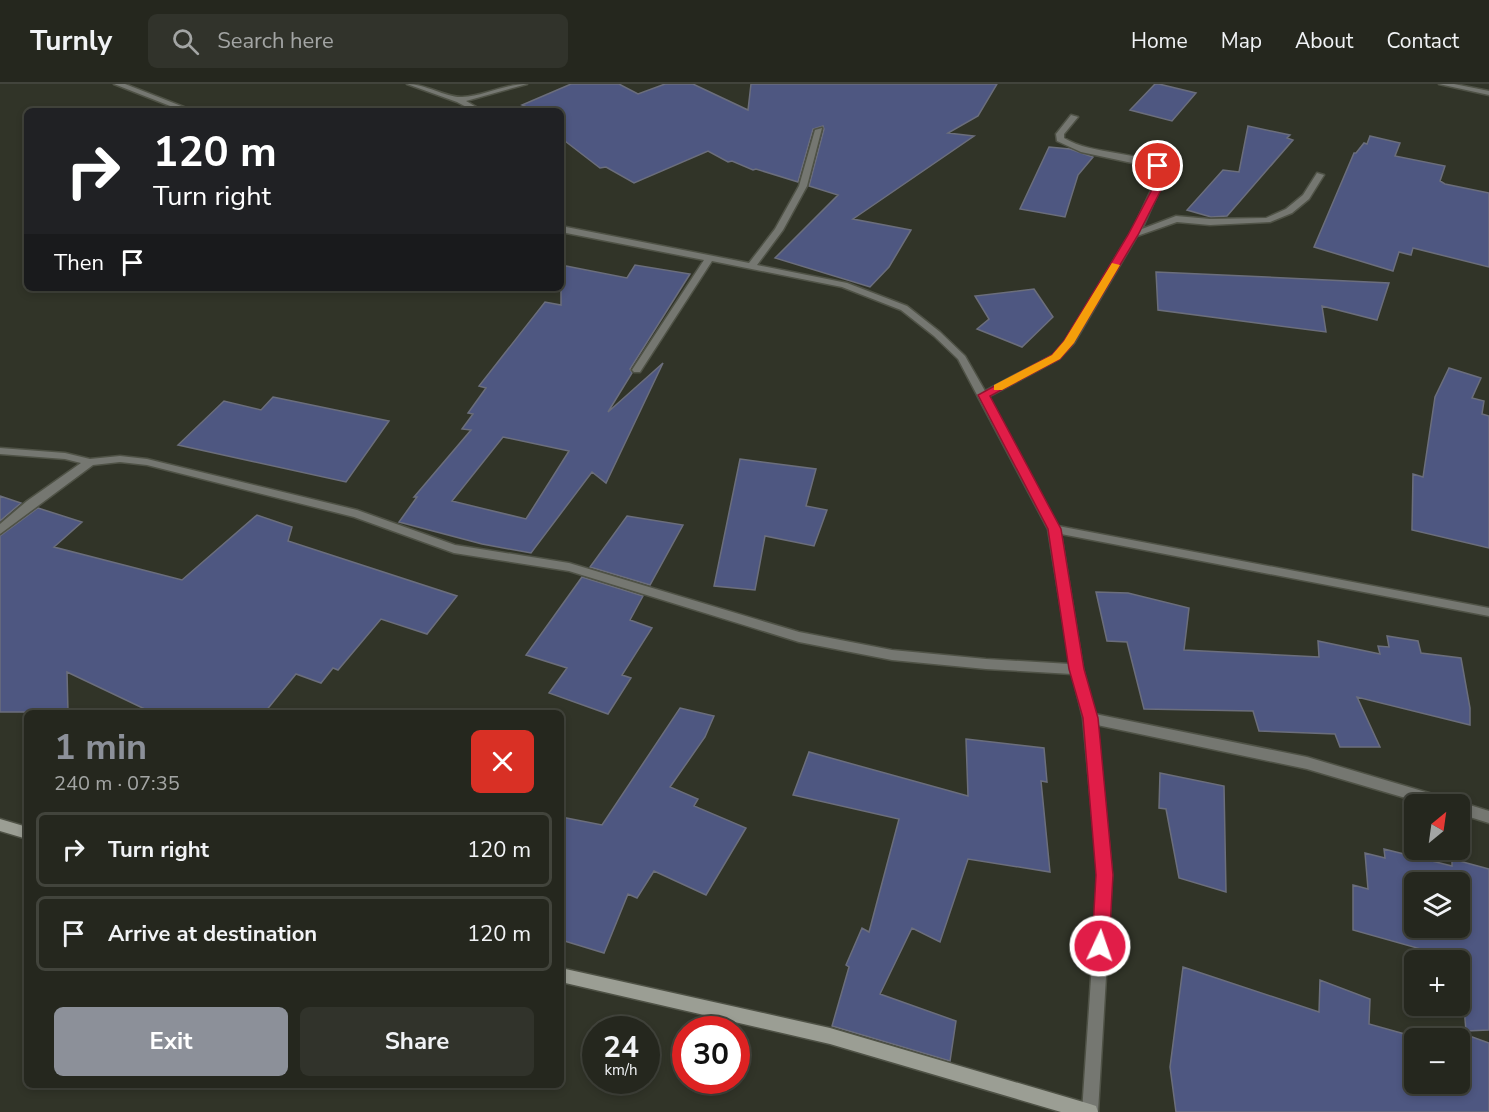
<!DOCTYPE html>
<meta charset="utf-8">
<style>
body{margin:0;font-family:"Nunito Sans",sans-serif;background:#31332b;color:#f1f3f6;height:100vh;display:flex;flex-direction:column;font-size:22px;white-space:nowrap}
*{box-sizing:border-box;margin:0}
p{font-size:20px;color:#a3a5a4}
.icon{flex:none;width:33px;height:33px;fill:none;stroke:currentColor;stroke-width:2;stroke-linecap:round;stroke-linejoin:round}
.map{position:relative;flex:1;overflow:hidden}
.details{position:absolute;left:24px;top:626px;width:540px;height:378px;display:flex;flex-direction:column;background:#25271e;border-radius:9px;box-shadow:0 3px 9px #0003,0 0 0 2px #42443c}
.details>*{flex:none}
.banner{position:absolute;left:24px;top:24px;width:540px;height:183px;border-radius:9px;box-shadow:0 3px 9px #0003,0 0 0 2px #42443c;background:#202124;color:#fff;overflow:hidden}
.needle{width:39px;rotate:29deg}
.controls{position:absolute;left:1404px;top:710px;display:grid;gap:12px}
.controls a{display:grid;place-items:center;width:66px;height:66px;border-radius:9px;background:#25271e;box-shadow:0 3px 9px #0003,0 0 0 2px #42443c;font-size:30px}
.speed{position:absolute;left:582px;top:932px;display:flex;gap:12px;font-size:30px;font-weight:700;text-align:center}
.speed>*{display:grid;place-content:center;width:78px;height:78px;border-radius:50%;background:#25271e;box-shadow:0 3px 9px #0003,0 0 0 2px #42443c;line-height:1}
.speed small{font-size:15px;font-weight:400}
.speed .limit{border:9px solid #d22;background:#fff;color:#111}
.pin{position:absolute;display:grid;place-items:center;width:51px;height:51px;color:#fff;margin:-26px;border:3px solid #fff;border-radius:50%;box-shadow:0 2px 6px #0007}
.me{position:absolute;width:66px;margin:-33px;rotate:3deg;stroke-linejoin:round;filter:drop-shadow(0 0 4px #0008)}
.turn{display:flex;align-items:center;gap:21px;height:126px;padding:0 30px;font-size:27px}
.turn .icon{width:78px;height:78px;stroke-width:2.5}
.turn b{display:block;font-size:42px;line-height:51px}
.then{display:flex;align-items:center;height:57px;padding:0 30px;background:#0003;gap:12px;font-size:22px}
.round{display:grid;place-items:center;flex:none;width:63px;height:63px;border-radius:9px;background:#31332b}
.summary{display:flex;align-items:center;justify-content:space-between;height:102px;padding:0 30px}
h1{font-size:36px;font-weight:700;line-height:45px;color:#8c9099}
.primary-button{display:flex;gap:12px;margin-top:auto;padding:12px 30px}
.primary-button a{flex:1;height:69px;border-radius:9px;background:#8c9099;color:#fff;font-size:24px;font-weight:700;line-height:69px;text-align:center}
.primary-button a+a{background:#31332b;color:#f1f3f6}
ul{padding:0;list-style:none}
li{display:flex;align-items:center;gap:18px;height:75px;margin:0 12px 9px;padding:0 18px;border:3px solid #42443c;border-radius:9px}
li div{flex:1}
li b{display:block;font-size:22px}
li em{font-style:normal}
header{display:flex;align-items:center;gap:36px;box-sizing:border-box;height:84px;padding:0 30px;background:#25271e;border-bottom:2px solid #42443c}
header strong{font-size:28px}
nav{display:flex;gap:33px;margin-inline-start:auto;font-size:21px}
.search{width:420px;height:54px;background:#31332b;display:flex;align-items:center;gap:15px;box-sizing:border-box;padding:0 21px;border-radius:9px;color:#a3a5a4;font-size:22px}
.map>svg:first-child{display:block}
.building{fill:#4e5781;stroke:#6b6e7c;stroke-width:1.5;fill-rule:evenodd}
.lines{fill:none;stroke-linecap:round;stroke-linejoin:round}
.minor-casing{stroke:#4f5246;stroke-width:3}
.secondary-casing{stroke:#4f5246;stroke-width:3}
.minor{fill:#757771;fill-rule:evenodd}
.secondary{fill:#9b9e94;fill-rule:evenodd}
.route{fill:#e11d48;stroke:#92132f;stroke-width:1.5}
.slow{fill:#f59e0b}
</style>
<header>
<strong>Turnly</strong>
<div class="search"><svg class="icon" aria-label="search" viewBox="0 0 24 24"><circle cx="10" cy="10" r="6"/><path d="M15 15l6 6"/></svg>Search here</div>
<nav><a>Home</a><a>Map</a><a>About</a><a>Contact</a></nav>
</header>
<div class="map">
<svg width="1489" height="1028" viewBox="0 0 1489 1028">
<rect width="100%" height="100%" fill="#313428"/>
<path class="building" d="M 571,0 L 619,0 L 638,10 L 665,0 L 693,0 L 748,26 L 751,0 L 997,0 L 978,32 L 948,49 L 974,52 L 853,135 L 911,146 L 889,183 L 870,203 L 775,174 L 838,111 L 809,102 L 824,45 L 823,42 L 813,45 L 798,98 L 756,85 L 753,86 L 732,77 L 728,78 L 708,67 L 634,99 L 606,83 L 600,84 L 561,54 L 561,27 L 537,27 L 522,21 Z
M 1155,0 L 1159,0 L 1196,9 L 1172,37 L 1130,26 Z
M 1248,42 L 1290,51 L 1287,54 L 1293,56 L 1227,132 L 1211,133 L 1187,126 L 1223,86 L 1239,88 Z
M 1370,52 L 1400,59 L 1395,72 L 1445,82 L 1440,97 L 1445,100 L 1489,109 L 1489,183 L 1413,164 L 1411,171 L 1399,168 L 1393,187 L 1314,163 L 1354,69 L 1356,69 L 1364,59 L 1367,60 Z
M 1049,63 L 1070,65 L 1093,73 L 1078,91 L 1065,133 L 1020,125 Z
M 561,181 L 627,194 L 635,181 L 690,190 L 630,285 L 632,289 L 608,328 L 663,279 L 606,399 L 592,388 L 531,469 L 482,460 L 399,438 L 417,413 L 414,413 L 471,346 L 462,345 L 473,330 L 468,329 L 486,304 L 479,302 L 545,218 L 561,221 ZM 503,353 L 569,367 L 526,435 L 452,417 Z
M 1156,188 L 1267,193 L 1389,199 L 1377,236 L 1322,222 L 1326,248 L 1158,226 Z
M 1034,205 L 1053,233 L 1022,263 L 977,245 L 989,235 L 975,212 Z
M 1449,284 L 1481,294 L 1472,314 L 1484,317 L 1482,330 L 1489,332 L 1489,464 L 1412,446 L 1413,390 L 1423,393 L 1435,313 Z
M 273,313 L 389,337 L 346,398 L 178,361 L 224,317 L 261,326 Z
M 740,375 L 816,385 L 806,422 L 827,426 L 814,462 L 765,452 L 755,506 L 714,502 Z
M 0,412 L 21,419 L 0,437 Z
M 38,424 L 82,438 L 54,463 L 182,496 L 257,431 L 292,443 L 288,457 L 457,512 L 427,550 L 381,535 L 338,586 L 333,584 L 321,599 L 296,590 L 265,628 L 151,628 L 67,588 L 68,628 L 0,628 L 0,452 Z
M 627,432 L 683,441 L 650,501 L 590,483 Z
M 582,493 L 643,512 L 630,536 L 652,544 L 622,591 L 631,594 L 608,630 L 549,609 L 567,584 L 526,571 Z
M 1096,508 L 1128,509 L 1189,524 L 1184,566 L 1319,573 L 1318,557 L 1380,570 L 1378,562 L 1389,563 L 1387,552 L 1418,557 L 1421,569 L 1461,574 L 1470,624 L 1470,641 L 1357,613 L 1380,663 L 1340,663 L 1335,650 L 1259,647 L 1253,627 L 1144,625 L 1127,558 L 1107,557 Z
M 680,624 L 714,632 L 705,653 L 670,703 L 698,715 L 694,722 L 746,744 L 706,811 L 654,787 L 637,814 L 628,810 L 604,869 L 561,856 L 561,733 L 602,741 Z
M 966,655 L 1044,664 L 1047,698 L 1041,697 L 1050,788 L 968,775 L 940,858 L 912,844 L 880,910 L 956,937 L 950,977 L 832,942 L 849,883 L 846,881 L 862,844 L 869,848 L 899,735 L 793,711 L 809,668 L 968,712 Z
M 1160,689 L 1224,702 L 1226,808 L 1179,794 L 1166,725 L 1159,724 Z
M 1384,765 L 1452,782 L 1452,775 L 1489,785 L 1489,946 L 1466,947 L 1460,876 L 1353,846 L 1353,801 L 1368,805 L 1365,769 L 1385,774 ZM 1414,798 L 1460,798 L 1460,843 L 1414,843 Z
M 1183,883 L 1319,928 L 1320,896 L 1370,915 L 1369,940 L 1419,954 L 1414,954 L 1414,999 L 1460,999 L 1460,954 L 1456,954 L 1456,947 L 1489,959 L 1489,1028 L 1176,1028 L 1170,983 Z"/>
<g class="lines">
<defs>
<path id="minor" d="M 114,0 L 125,0 L 194,27 L 183,27 Z
M 407,0 C 426,0 447,14 462,13 C 484,12 504,0 527,0 L 466,17 L 483,27 L 474,27 L 457,18 Z
M 1439,0 L 1454,0 L 1489,7 L 1489,11 Z
M 1071,31 L 1078,33 L 1064,50 L 1064,54 C 1093,72 1143,66 1165,86 L 1163,98 L 1142,145 L 1176,132 L 1210,135 L 1266,134 L 1286,125 L 1303,111 L 1317,89 L 1324,91 L 1309,115 L 1292,129 L 1270,138 L 1210,141 L 1177,138 L 1137,152 L 1074,259 L 1059,275 L 988,313 L 1058,442 L 1489,524 L 1489,532 L 1061,450 L 1083,585 L 1095,630 L 1307,673 L 1446,714 L 1451,716 L 1453,720 L 1426,720 L 1307,685 L 1097,641 L 1112,791 L 1098,1028 L 1082,1028 L 1098,791 L 1083,634 L 1072,590 L 986,585 L 892,576 L 799,558 L 569,487 L 454,469 L 354,433 L 147,381 L 120,378 L 93,381 L 0,450 L 0,440 L 27,417 L 81,379 L 65,375 L 0,370 L 0,364 L 65,369 L 90,375 L 120,372 L 147,375 L 357,426 L 455,461 L 569,479 L 799,548 L 892,566 L 986,575 L 1070,580 L 1048,445 L 958,275 L 934,252 L 901,226 L 842,203 L 712,177 L 640,288 L 634,288 L 632,286 L 704,176 L 561,148 L 561,142 L 749,179 L 775,145 L 799,102 L 815,46 L 822,44 L 807,102 L 783,146 L 757,181 L 847,199 L 907,222 L 940,248 L 965,272 L 985,307 L 1053,271 L 1065,257 L 1134,143 L 1155,98 L 1157,87 L 1151,83 L 1081,68 L 1057,57 L 1056,50 Z
M 1460,718 L 1489,727 L 1489,739 L 1460,730 L 1460,720 L 1455,720 Z"/>
<path id="secondary" d="M 0,735 L 27,743 L 27,755 L 0,747 Z
M 561,884 L 830,944 L 1090,1020 L 1096,1022 L 1098,1028 L 1061,1028 L 830,960 L 561,898 Z"/>
</defs>
<use href="#minor" class="minor-casing"/>
<use href="#secondary" class="secondary-casing"/>
<use href="#minor" class="minor"/>
<use href="#secondary" class="secondary"/>
</g>
<path class="route" d="M 1155,80 L 1161,80 L 1166,86 L 1166,96 L 1138,151 L 1072,261 L 1060,275 L 990,312 L 1061,445 L 1084,585 L 1098,634 L 1113,791 L 1109,862 L 1106,868 L 1100,870 L 1094,868 L 1092,862 L 1096,791 L 1083,634 L 1069,585 L 1048,445 L 978,311 L 1052,271 L 1064,257 L 1128,151 L 1157,96 Z"/>
<path class="slow" d="M 1112,179 L 1120,181 L 1074,259 L 1060,275 L 1002,306 L 994,306 L 994,301 L 1052,271 L 1064,257 Z"/>
</svg>
<div class="controls">
<a><svg class="needle" viewBox="-14 -14 28 28"><path d="M0-13l5 13h-10z" fill="#e53935"/><path d="M0 13l5-13h-10z" fill="#a3a5a4"/></svg></a>
<a><svg class="icon" aria-label="layers" viewBox="0 0 24 24"><path d="M12 4l9 5-9 5-9-5zM3 14l9 5 9-5"/></svg></a>
<a>+</a>
<a>−</a>
</div>
<div class="speed"><div>24<small>km/h</small></div><div class="limit">30</div></div>
<div class="pin" style="left:1158px;top:82px;background:#d93025"><svg class="icon" aria-label="arrive" viewBox="0 0 24 24"><path d="M6 21V4h12l-3 4 3 4H6"/></svg></div>
<svg class="me" style="left:1100px;top:862px" viewBox="-20 -20 40 40"><circle r="17" fill="#e11d48" stroke="#fff" stroke-width="3"/><path d="M0-11L8 9 0 5-8 9z" fill="#fff"/></svg>
<div class="banner">
<div class="turn"><svg class="icon" aria-label="right" viewBox="0 0 24 24"><path d="M7 20v-9h11M14 6l5 5-5 5"/></svg><div><b>120 m</b>Turn right</div></div>
<div class="then">Then<svg class="icon" aria-label="arrive" viewBox="0 0 24 24"><path d="M6 21V4h12l-3 4 3 4H6"/></svg></div>
</div>
<section class="details">
<div class="summary"><div><h1>1 min</h1><p>240 m · 07:35</p></div><a class="round" style="background:#d93025;color:#fff"><svg class="icon" aria-label="close" viewBox="0 0 24 24"><path d="M6 6l12 12M18 6L6 18"/></svg></a></div>
<ul>
<li><svg class="icon" aria-label="right" viewBox="0 0 24 24"><path d="M7 20v-9h11M14 6l5 5-5 5"/></svg><div><b>Turn right</b></div><em>120 m</em></li>
<li><svg class="icon" aria-label="arrive" viewBox="0 0 24 24"><path d="M6 21V4h12l-3 4 3 4H6"/></svg><div><b>Arrive at destination</b></div><em>120 m</em></li>
</ul>
<div class="primary-button"><a>Exit</a><a>Share</a></div>
</section>
</div>
